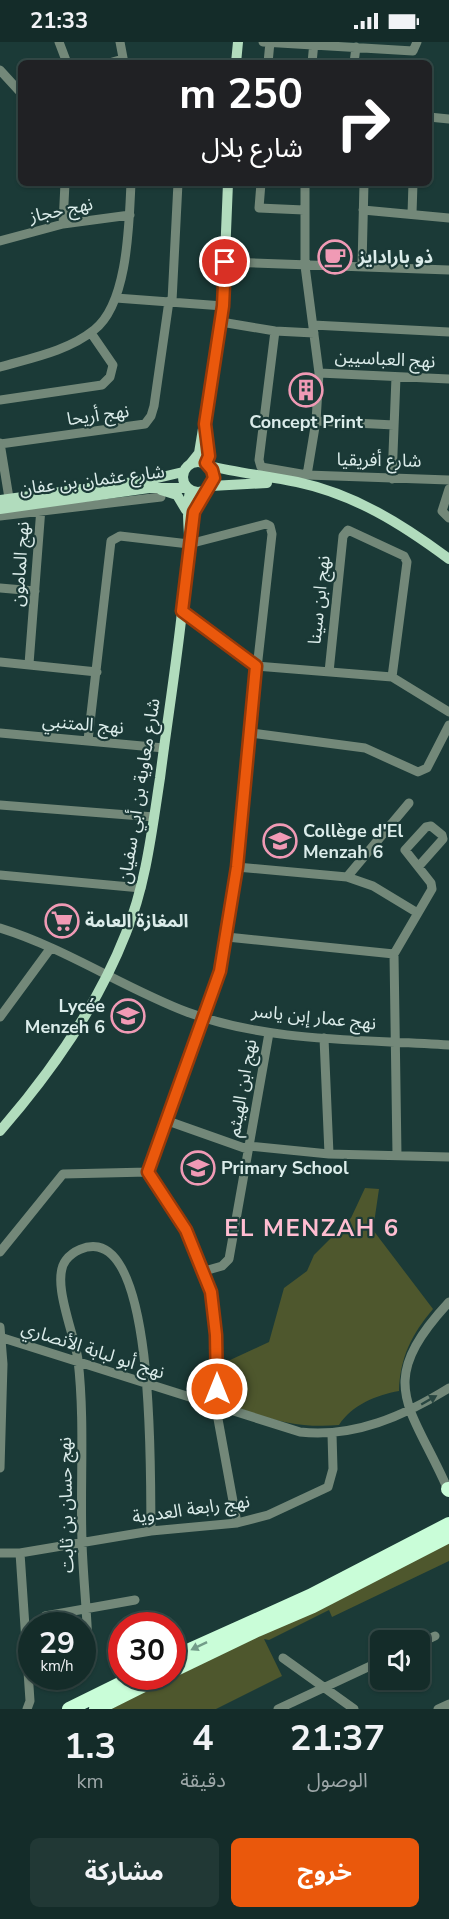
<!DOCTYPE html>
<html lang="ar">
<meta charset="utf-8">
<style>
body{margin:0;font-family:"Nunito Sans","Noto Sans Arabic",sans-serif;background:#213835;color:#f1f3f6;direction:rtl;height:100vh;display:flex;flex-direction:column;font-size:22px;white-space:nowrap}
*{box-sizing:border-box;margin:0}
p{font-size:20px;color:#9da7a8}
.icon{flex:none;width:33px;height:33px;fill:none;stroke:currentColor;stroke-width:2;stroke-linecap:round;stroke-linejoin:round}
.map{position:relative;height:1667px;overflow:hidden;direction:ltr}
.details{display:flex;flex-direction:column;background:#142c29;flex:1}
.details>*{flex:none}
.banner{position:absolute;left:18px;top:18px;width:414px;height:126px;border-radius:9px;box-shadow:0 2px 4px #0004,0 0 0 2px #334846;direction:rtl;background:#202124;color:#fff;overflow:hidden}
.buttons{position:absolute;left:370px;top:1588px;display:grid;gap:12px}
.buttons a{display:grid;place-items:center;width:60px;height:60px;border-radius:9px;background:#142c29;box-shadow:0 2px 4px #0004,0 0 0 2px #334846;font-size:30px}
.speed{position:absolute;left:18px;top:1570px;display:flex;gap:12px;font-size:30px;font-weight:700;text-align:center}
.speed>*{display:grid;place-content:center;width:78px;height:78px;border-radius:50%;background:#142c29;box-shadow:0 2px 4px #0004,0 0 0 2px #334846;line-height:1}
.speed small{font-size:15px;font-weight:400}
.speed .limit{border:9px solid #d22;background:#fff;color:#111}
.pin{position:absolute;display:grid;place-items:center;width:51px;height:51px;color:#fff;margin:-26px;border:3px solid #fff;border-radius:50%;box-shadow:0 2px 6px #0007}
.me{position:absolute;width:66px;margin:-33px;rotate:0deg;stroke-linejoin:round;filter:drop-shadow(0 0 4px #0008)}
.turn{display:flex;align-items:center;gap:21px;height:126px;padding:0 30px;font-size:27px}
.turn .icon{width:78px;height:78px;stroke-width:2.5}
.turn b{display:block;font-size:42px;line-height:51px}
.eta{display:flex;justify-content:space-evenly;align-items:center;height:102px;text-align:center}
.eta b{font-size:36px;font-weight:700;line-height:42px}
.cta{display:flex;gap:12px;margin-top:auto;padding:12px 30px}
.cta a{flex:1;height:69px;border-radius:9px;background:#ea580c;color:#fff;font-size:24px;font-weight:700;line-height:69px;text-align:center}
.cta a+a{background:#213835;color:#f1f3f6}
.status{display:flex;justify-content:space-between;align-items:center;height:42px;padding:0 30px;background:#142c29;direction:ltr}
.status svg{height:16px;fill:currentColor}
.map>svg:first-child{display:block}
.green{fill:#4e572d}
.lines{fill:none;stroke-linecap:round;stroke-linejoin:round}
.minor{stroke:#738879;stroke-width:9}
.major{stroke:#b1dcbd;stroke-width:10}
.highway{stroke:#c9fdd8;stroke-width:14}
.oneway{fill:#284641}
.oneway2{fill:#729c88}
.route-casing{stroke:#983908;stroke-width:15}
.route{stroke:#ea580c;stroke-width:10}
.labels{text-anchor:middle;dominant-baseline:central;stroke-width:4.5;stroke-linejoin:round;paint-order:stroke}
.street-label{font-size:18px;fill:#dbecea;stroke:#1b3a37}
.poi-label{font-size:18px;font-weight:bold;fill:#dbecea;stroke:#1b3a37;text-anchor:start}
.district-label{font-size:24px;font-weight:bold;letter-spacing:1.5px;fill:#ffbdd1;stroke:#1b3a37}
</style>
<div class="status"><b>21:33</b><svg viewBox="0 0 49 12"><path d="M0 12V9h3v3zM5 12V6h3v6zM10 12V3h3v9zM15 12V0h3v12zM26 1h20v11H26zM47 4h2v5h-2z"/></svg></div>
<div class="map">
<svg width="449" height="1667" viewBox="0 0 449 1667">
<rect width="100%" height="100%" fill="#1b3a37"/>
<path class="green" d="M 365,1146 L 379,1147 L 373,1188 L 433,1267 C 412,1292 400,1315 399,1349 C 376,1353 352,1363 339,1383 C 294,1387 263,1375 222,1360 L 218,1329 L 228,1319 L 269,1300 L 284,1246 L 307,1229 L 314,1213 L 351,1176 Z
M 449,1499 L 449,1519 L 332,1575 L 329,1568 L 269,1598 L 264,1597 L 282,1634 L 216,1667 L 103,1667 Z"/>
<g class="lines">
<path class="minor" d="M 59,0 L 67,21
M 120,0 L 124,21
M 263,0 L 413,9 L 417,0
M 109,21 L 123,17
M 268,21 L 270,0
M 312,21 L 314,0
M 354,21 L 356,5
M 0,28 L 21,51
M 429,75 L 449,77
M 261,141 L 259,166 L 304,168
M 305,141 L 305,224 L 319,331 L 316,379 L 307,433
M 363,168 L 449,176
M 412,172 L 413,141
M 63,182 L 65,141
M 0,199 L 63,182 L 130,173
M 225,220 L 449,228
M 362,224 L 364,141
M 116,256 L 223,264
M 172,259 L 178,141
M 221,280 L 275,289 L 314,291
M 313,283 L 449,290
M 275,289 L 259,418 L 261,425 L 307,433 L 449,438
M 0,325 C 31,316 68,309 94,288 C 128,262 129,182 131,141
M 319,331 L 449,337
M 0,358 L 102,343 L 110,335 L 113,323 L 91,291
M 316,379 L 394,383
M 0,401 L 9,456
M 0,402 L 145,382 L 151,374 L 154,364 L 169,259
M 392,437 L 396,335
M 449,447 L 442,469 L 449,476
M 0,474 L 161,455
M 0,546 L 35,549
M 182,569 L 256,624 L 392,635 L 449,670
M 0,620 L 97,630
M 29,622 L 41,466
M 329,630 L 343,494 L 348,488 L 404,514 L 407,520 L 392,635
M 0,691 L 164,706
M 251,691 L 365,706 L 418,730 L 427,726 L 449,683
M 0,763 L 154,775
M 237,825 L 347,835 L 373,844 L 416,870
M 0,833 L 141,846
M 347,835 L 409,761
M 0,886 C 65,906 124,946 187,970 C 270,1001 363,997 449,1003
M 227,895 L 394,912
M 0,975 L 50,907
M 324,996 L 329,1112 L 449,1115
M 165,1078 L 247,1107
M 248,1104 L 329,1112
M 397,1113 L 394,912 L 432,847 L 431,841 L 405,808 L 426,785 L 431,784 L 442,793 L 443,797 L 419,824
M 148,1130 L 186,1188 L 211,1250 L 216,1293 L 218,1377 L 237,1481
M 0,1210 L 63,1132 L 148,1130 L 214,952 L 227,895 L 272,492 L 270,484 L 266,482 L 189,502 L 120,494 L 111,499 L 88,698
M 201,1230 L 222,1224 L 229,1217 L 269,991
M 449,1260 C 372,1343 412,1364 449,1450
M 0,1285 L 3,1322 L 0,1426
M 0,1295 L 300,1390 C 354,1396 404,1374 449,1346
M 0,1511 L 20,1511 L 151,1489 L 237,1481 L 268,1473 L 328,1445 L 333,1427 L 332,1392
M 20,1511 L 30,1659 L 27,1667
M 45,1574 L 135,1558
M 420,1601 L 435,1594
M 88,1604 C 87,1569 83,1534 82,1500 C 80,1440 85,1378 78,1318 C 75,1293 50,1238 66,1218 C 73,1209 86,1203 98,1205 C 156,1217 150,1439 151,1489
M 283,1616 L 354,1667
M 278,1667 L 381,1619
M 438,1667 L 449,1662"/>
<path class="major" d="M 236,21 L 238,0
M183 435a15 15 0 1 1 30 0a15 15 0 1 1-30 0Z
M 191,421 L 199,411 L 223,264 L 228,141
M 206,421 L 209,414 L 206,391
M 210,424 C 238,431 268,434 297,440 C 354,452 402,482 449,517
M 211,444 L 267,441
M 161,448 L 177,453 L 186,468
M 0,458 L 149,438 L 183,430
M 0,467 L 149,446 L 187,446
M 191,483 L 194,470 L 205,449
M 0,1089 C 52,1029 97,965 126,891 C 146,842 152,788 160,736 C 167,681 176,625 182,570 C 185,545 190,518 189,493 C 188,477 187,464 190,448"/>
<path class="highway" d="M 448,1447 L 449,1448
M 172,1616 L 310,1554 L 449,1482
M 172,1629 L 257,1588 L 313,1564 L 449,1494
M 69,1667 L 134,1635
M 96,1667 L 160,1635"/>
</g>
<defs><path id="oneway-solid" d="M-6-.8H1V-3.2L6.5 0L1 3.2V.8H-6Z" transform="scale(1.5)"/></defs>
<use class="oneway" href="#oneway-solid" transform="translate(429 1358) rotate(-30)"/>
<use class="oneway2" href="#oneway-solid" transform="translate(199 1604) rotate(154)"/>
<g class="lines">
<defs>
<path id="route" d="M 217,1347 L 216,1293 L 211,1250 L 186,1188 L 148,1130 L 220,929 L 237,825 L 256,624 L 182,569 L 194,470 L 214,436 L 212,428 L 206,421 L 209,414 L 205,382 L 223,264 L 225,220"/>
</defs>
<use href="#route" class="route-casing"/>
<use href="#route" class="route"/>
</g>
<defs>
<symbol id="cafe-ring" viewBox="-11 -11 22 22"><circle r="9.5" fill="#1b3a37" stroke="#f09ab5" stroke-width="1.5"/><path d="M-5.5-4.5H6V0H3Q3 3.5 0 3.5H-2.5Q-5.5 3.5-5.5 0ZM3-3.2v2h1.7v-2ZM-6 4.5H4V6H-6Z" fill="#f09ab5"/></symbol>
<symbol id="building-ring" viewBox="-11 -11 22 22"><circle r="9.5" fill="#1b3a37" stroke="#f09ab5" stroke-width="1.5"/><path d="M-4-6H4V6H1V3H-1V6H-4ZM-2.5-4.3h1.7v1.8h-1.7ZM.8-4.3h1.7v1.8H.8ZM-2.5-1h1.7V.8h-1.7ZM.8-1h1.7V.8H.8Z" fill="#f09ab5"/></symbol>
<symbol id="school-ring" viewBox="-11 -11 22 22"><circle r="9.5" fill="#1b3a37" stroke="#f09ab5" stroke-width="1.5"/><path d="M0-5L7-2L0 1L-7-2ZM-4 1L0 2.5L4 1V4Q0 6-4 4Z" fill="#f09ab5"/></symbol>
<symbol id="supermarket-ring" viewBox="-11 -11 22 22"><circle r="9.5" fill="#1b3a37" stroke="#f09ab5" stroke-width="1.5"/><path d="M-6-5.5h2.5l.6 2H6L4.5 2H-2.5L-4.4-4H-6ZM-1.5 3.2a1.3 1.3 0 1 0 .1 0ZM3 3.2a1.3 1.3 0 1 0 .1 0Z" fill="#f09ab5"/></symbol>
</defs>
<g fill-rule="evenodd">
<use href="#cafe-ring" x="316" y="196" width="38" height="38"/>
<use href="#building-ring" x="287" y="329" width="38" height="38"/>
<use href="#school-ring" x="261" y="780" width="38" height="38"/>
<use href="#supermarket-ring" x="43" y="860" width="38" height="38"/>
<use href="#school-ring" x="109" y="955" width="38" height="38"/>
<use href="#school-ring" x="179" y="1107" width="38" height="38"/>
</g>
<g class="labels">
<g class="street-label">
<text transform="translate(61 168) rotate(-12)">نهج حجاز</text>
<text transform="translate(385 317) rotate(3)">نهج العباسيين</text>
<text transform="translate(98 373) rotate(-8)">نهج أريحا</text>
<text transform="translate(379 418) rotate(1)">شارع أفريقيا</text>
<text transform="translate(92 438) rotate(-7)">شارع عثمان بن عفان</text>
<text transform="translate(20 522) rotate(-86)">نهج المامون</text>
<text transform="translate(319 558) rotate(-84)">نهج ابن سينا</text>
<text transform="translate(83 682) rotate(5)">نهج المتنبي</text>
<text transform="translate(139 749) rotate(-81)">شارع معاوية بن أبي سفيان</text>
<text transform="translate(314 975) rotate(6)">نهج عمار إبن ياسر</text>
<text transform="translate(242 1046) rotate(-80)">نهج ابن الهيثم</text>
<text transform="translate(93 1308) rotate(18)">نهج أبو لبابة الأنصاري</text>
<text transform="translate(66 1463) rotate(-91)">نهج حسان بن ثابت</text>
<text transform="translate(191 1467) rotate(-8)">نهج رابعة العدوية</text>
</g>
<g class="poi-label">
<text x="358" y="215">ذو بارادايز</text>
<text x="306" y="380" text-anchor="middle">Concept Print</text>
<text x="303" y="789">Collège d'El<tspan x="303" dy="21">Menzah 6</tspan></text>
<text x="85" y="879">المغازة العامة</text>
<text x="105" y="964" text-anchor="end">Lycée<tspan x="105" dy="21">Menzeh 6</tspan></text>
<text x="221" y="1126">Primary School</text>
</g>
<g class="district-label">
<text x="312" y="1186">EL MENZAH 6</text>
</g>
</g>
</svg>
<div class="buttons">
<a><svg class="icon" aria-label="sound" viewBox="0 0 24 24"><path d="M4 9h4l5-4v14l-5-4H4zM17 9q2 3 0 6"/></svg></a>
</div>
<div class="speed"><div>29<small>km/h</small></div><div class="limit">30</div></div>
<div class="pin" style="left:225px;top:220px;background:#d93025"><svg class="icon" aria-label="arrive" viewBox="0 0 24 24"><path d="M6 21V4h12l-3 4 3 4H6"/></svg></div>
<svg class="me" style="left:217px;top:1347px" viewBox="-20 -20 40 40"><circle r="17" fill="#ea580c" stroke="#fff" stroke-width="3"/><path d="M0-11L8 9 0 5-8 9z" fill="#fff"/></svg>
<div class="banner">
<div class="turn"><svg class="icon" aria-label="right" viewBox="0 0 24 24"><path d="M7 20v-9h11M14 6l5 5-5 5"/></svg><div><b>250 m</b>شارع بلال</div></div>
</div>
</div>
<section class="details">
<div class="eta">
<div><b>21:37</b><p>الوصول</p></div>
<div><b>4</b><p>دقيقة</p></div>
<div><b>1.3</b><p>km</p></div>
</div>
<div class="cta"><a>خروج</a><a>مشاركة</a></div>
</section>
